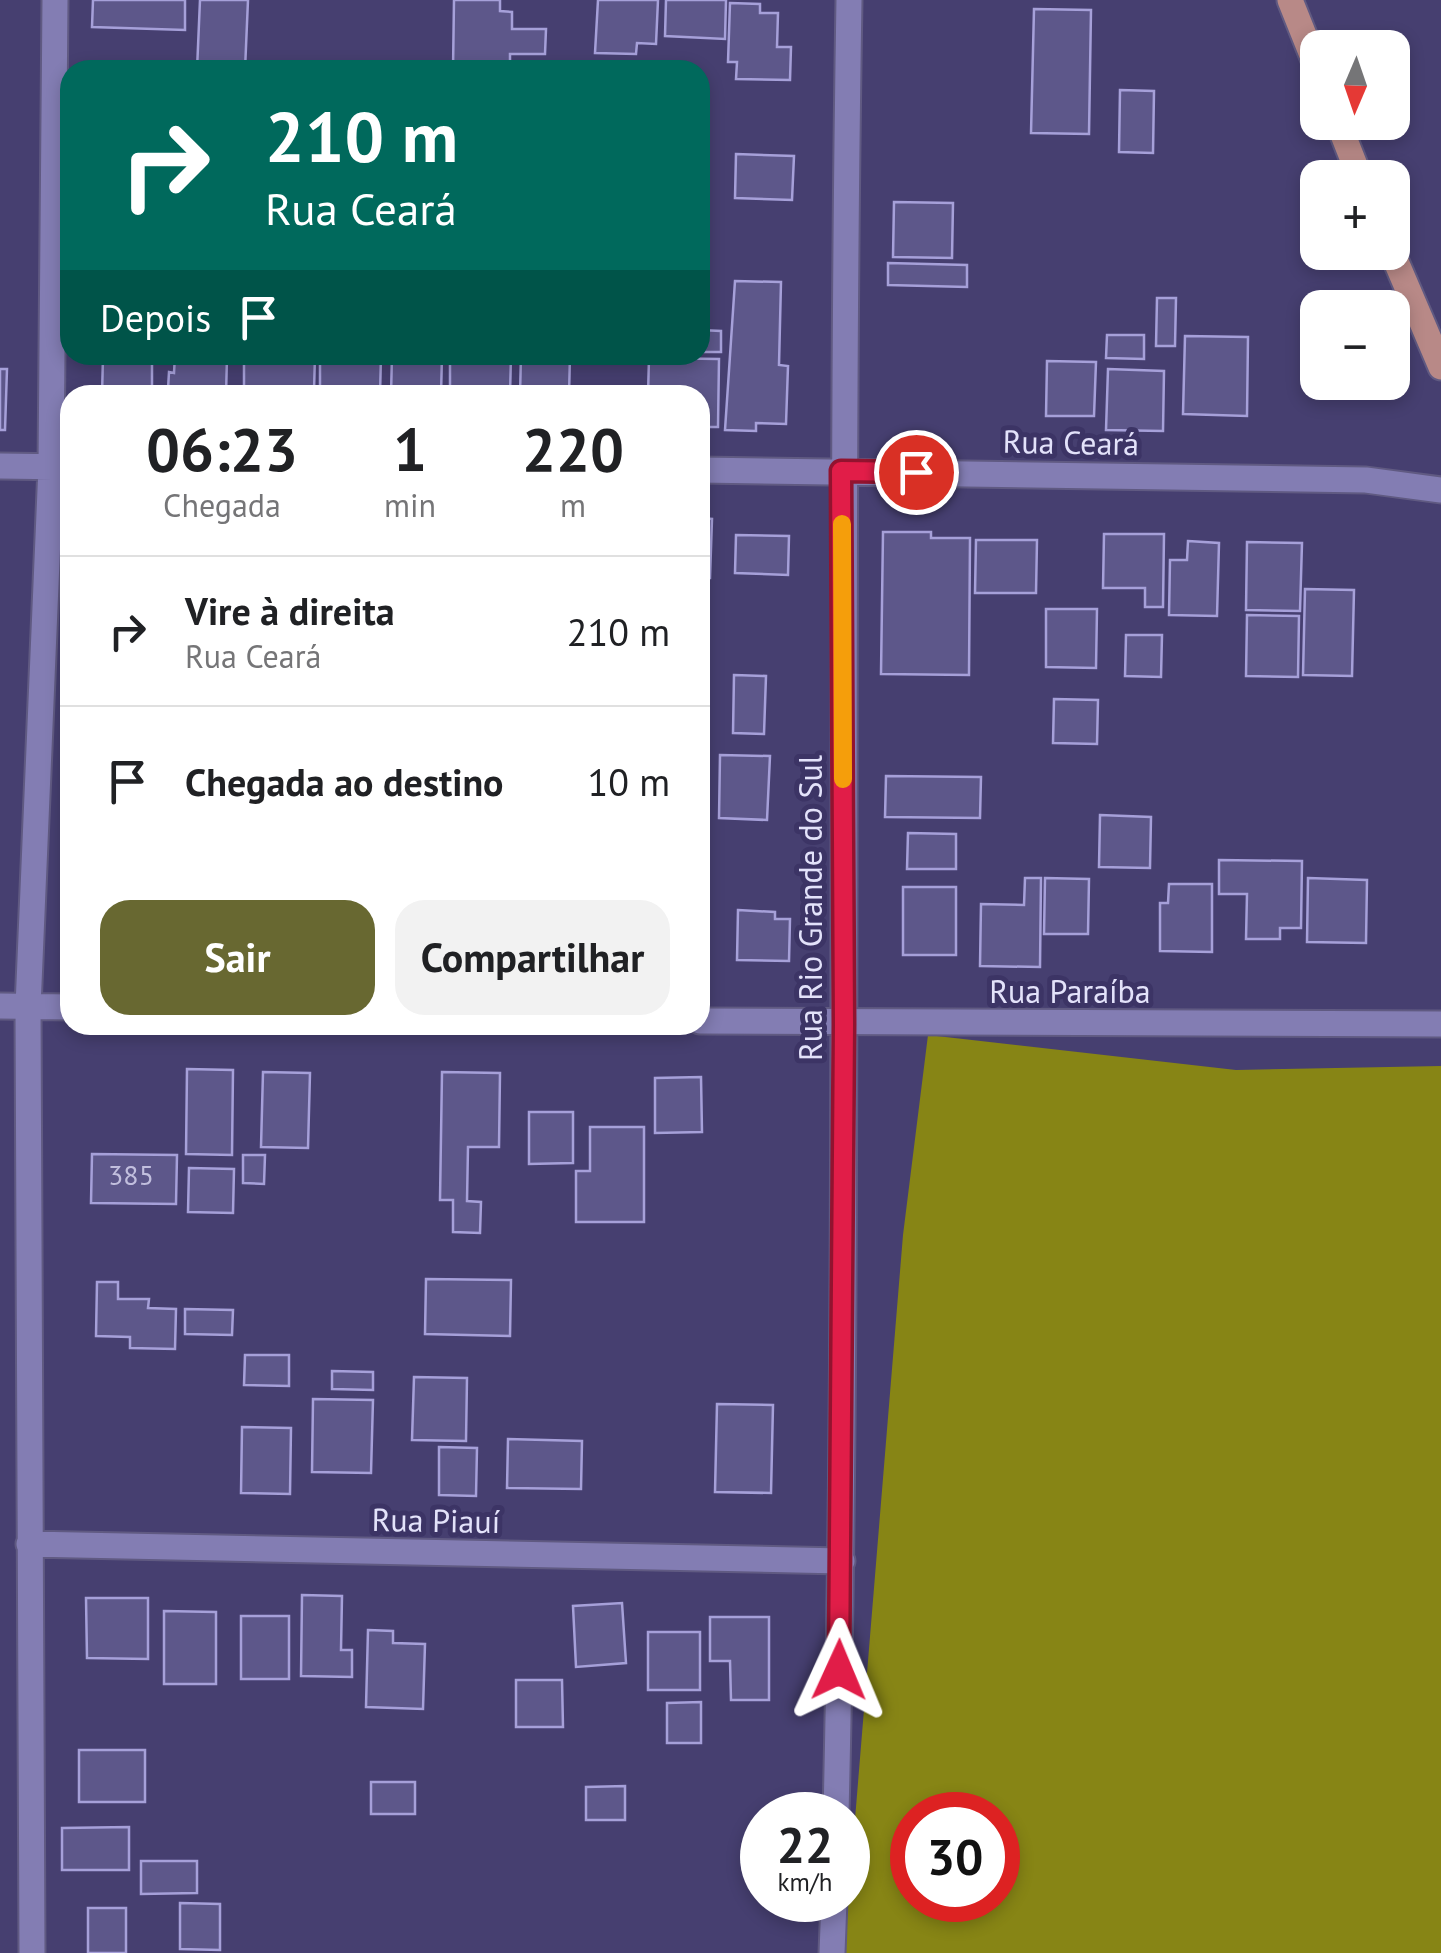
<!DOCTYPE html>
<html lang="pt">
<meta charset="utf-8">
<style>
body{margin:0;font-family:"PT Sans",sans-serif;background:#f2f2f2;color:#202124;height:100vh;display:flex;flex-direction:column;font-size:38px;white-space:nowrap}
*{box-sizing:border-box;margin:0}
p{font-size:32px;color:#757577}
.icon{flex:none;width:55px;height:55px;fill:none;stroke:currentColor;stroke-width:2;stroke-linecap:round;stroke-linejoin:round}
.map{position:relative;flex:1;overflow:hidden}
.side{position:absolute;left:60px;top:385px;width:650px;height:650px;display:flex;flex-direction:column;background:#fff;border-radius:30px;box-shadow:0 5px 15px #0003}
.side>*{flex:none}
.top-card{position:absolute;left:60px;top:60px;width:650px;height:305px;border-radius:30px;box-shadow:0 5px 15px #0003;background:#00695c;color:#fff;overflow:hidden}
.needle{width:65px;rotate:182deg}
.tools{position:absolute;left:1300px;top:30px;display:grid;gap:20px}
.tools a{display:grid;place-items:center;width:110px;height:110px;border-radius:20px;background:#fff;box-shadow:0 5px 15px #0003;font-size:50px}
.speed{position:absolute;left:740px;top:1792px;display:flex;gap:20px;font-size:50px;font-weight:700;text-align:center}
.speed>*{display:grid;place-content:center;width:130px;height:130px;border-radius:50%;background:#fff;box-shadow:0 5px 15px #0003;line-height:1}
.speed small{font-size:25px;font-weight:400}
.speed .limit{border:15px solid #d22;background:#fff;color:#111}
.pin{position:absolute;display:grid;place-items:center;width:85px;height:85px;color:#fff;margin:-42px;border:5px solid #fff;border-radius:50%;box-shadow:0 2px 10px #0007}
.me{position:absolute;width:110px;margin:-55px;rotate:1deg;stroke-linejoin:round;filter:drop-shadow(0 0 8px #0008)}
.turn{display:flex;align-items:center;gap:35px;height:210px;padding:0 40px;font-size:45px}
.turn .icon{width:130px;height:130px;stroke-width:2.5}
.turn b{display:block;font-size:70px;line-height:85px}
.then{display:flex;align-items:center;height:95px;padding:0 40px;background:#0003;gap:20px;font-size:38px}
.eta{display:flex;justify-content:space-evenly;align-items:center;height:170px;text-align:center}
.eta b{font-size:60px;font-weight:600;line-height:70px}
.button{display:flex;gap:20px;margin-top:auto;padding:20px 40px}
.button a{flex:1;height:115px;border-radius:30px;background:#686831;color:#fff;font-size:40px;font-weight:600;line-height:115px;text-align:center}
.button a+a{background:#f2f2f2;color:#202124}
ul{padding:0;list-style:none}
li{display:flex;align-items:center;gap:30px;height:150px;padding:0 40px;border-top:2px solid #e0e0e0}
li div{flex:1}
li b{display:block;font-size:38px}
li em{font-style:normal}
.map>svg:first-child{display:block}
.forest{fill:#878515;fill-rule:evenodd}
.building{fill:#5d578a;stroke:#a6a0d9;stroke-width:2.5}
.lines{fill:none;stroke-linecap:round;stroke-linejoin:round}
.street-casing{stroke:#605a82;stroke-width:29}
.primary-casing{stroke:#605a82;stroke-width:29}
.street{stroke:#837db3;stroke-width:25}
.primary{stroke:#b88987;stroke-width:25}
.route-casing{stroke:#92132f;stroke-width:25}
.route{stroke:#e11d48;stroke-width:18}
.slow{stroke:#f59e0b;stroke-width:18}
.labels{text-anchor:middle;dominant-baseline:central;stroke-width:10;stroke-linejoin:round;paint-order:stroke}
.number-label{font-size:28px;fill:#c2bfde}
.street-label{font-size:32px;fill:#e3e2fa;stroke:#3c3465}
</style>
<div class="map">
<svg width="1441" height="1953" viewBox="0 0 1441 1953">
<rect width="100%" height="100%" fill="#463f70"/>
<path class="forest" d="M 928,1035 L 1236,1070 L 1441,1066 L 1441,1953 L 844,1953 L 903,1235 ZM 912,1815 L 998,1815 L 998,1900 L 912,1900 Z"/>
<path class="building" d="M 93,0 L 185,0 L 185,30 L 92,27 Z
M 200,0 L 248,0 L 245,70 L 197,70 Z
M 454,0 L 500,0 L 500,11 L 512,12 L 512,29 L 546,29 L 545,54 L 510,54 L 510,70 L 453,70 Z
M 598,0 L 658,0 L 656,44 L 637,43 L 636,54 L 595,53 Z
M 666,0 L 726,0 L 725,39 L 665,36 Z
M 730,3 L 760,4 L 760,13 L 778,13 L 777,47 L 791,47 L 790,80 L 736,79 L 737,62 L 728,62 Z
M 1034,9 L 1091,10 L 1089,134 L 1031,133 Z
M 543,63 L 589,65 L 589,70 L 543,70 Z
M 1120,90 L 1154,91 L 1153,153 L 1119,152 Z
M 736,154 L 794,156 L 792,200 L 735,198 Z
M 894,202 L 953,203 L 952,258 L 893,257 Z
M 888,263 L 967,265 L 967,287 L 888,285 Z
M 735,281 L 781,282 L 779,365 L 788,366 L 786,424 L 756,423 L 756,431 L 725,430 Z
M 1157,298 L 1176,298 L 1175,346 L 1156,346 Z
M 700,330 L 721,331 L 721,352 L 700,352 Z
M 1107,335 L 1144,335 L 1144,359 L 1106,358 Z
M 1185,336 L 1248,337 L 1247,416 L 1183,414 Z
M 175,355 L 227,357 L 226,395 L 161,395 L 161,388 L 168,389 L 169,372 L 174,373 Z
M 244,355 L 315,355 L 314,391 L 244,390 Z
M 381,355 L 380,395 L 320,395 L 320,356 Z
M 392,355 L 442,355 L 441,395 L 391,395 Z
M 450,355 L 511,355 L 510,395 L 450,395 Z
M 521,355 L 570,355 L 569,395 L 520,395 Z
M 103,357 L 152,357 L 152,395 L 102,395 Z
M 649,358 L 719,359 L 718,427 L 700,427 L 700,395 L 648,395 Z
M 1047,361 L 1096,362 L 1094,416 L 1046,416 Z
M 0,369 L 7,369 L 5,430 L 0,430 Z
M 1108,369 L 1164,371 L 1163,431 L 1106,430 Z
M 700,518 L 712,519 L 710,578 L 700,578 Z
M 883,532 L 931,532 L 931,538 L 970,538 L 969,675 L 881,674 Z
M 1104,534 L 1164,534 L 1163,607 L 1145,607 L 1145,588 L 1103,588 Z
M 736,535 L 789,536 L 788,575 L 735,573 Z
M 976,540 L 1037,540 L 1036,593 L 975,593 Z
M 1188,541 L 1219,543 L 1217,616 L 1169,615 L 1170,560 L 1187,560 Z
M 1247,542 L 1302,543 L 1300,611 L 1246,610 Z
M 1305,589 L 1354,590 L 1352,676 L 1303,675 Z
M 1046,609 L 1097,609 L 1096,668 L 1046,667 Z
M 1247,615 L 1299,616 L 1298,677 L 1246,676 Z
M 1126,635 L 1162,635 L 1161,677 L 1125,676 Z
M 734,675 L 766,676 L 764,734 L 733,733 Z
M 1054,699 L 1098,700 L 1097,744 L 1053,743 Z
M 720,755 L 770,756 L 767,820 L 719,818 Z
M 886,776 L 981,777 L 980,818 L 885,817 Z
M 1100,815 L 1151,817 L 1150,868 L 1099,867 Z
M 908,833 L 956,834 L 956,869 L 907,869 Z
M 1219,860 L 1302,861 L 1301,928 L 1280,928 L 1280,939 L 1246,939 L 1247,894 L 1219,894 Z
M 1025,878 L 1041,878 L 1040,967 L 980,966 L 981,904 L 1024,905 Z
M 1045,878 L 1089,879 L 1088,934 L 1044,934 Z
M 1308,878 L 1367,880 L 1366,943 L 1307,942 Z
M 1169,884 L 1212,884 L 1212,952 L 1160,951 L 1160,903 L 1168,903 Z
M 903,887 L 956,887 L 956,955 L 903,955 Z
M 738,910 L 775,912 L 775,919 L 790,919 L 789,961 L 737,960 Z
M 187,1069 L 233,1070 L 232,1155 L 186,1154 Z
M 263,1072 L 310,1073 L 308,1148 L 261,1147 Z
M 442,1072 L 500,1073 L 499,1147 L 468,1147 L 467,1201 L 481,1202 L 480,1233 L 453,1232 L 453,1200 L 440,1200 Z
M 701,1077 L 702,1132 L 655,1133 L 655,1078 Z
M 529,1112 L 573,1112 L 573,1163 L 529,1164 Z
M 590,1127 L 644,1127 L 644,1222 L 576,1222 L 576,1171 L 590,1171 Z
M 92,1154 L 177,1155 L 176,1204 L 91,1203 Z
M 243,1155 L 265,1155 L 264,1184 L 243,1183 Z
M 189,1168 L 234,1169 L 233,1213 L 188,1212 Z
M 426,1279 L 511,1280 L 510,1336 L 425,1334 Z
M 97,1282 L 118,1282 L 118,1299 L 149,1299 L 148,1308 L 176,1309 L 175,1349 L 130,1348 L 130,1337 L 96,1336 Z
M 185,1309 L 233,1310 L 232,1335 L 185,1334 Z
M 245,1355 L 289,1355 L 289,1386 L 244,1385 Z
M 332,1371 L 373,1372 L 373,1390 L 332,1389 Z
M 414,1377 L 467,1378 L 466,1441 L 412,1440 Z
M 313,1399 L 373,1400 L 371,1473 L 312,1472 Z
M 717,1404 L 773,1405 L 771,1493 L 715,1492 Z
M 242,1427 L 291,1428 L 290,1494 L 241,1493 Z
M 508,1439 L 582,1441 L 581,1489 L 507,1488 Z
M 439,1447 L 477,1448 L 476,1496 L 439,1495 Z
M 302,1595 L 342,1596 L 341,1650 L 352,1650 L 352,1677 L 301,1676 Z
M 86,1598 L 148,1598 L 148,1659 L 87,1658 Z
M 622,1603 L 626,1663 L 576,1667 L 573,1606 Z
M 164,1611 L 216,1612 L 216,1684 L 164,1684 Z
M 241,1616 L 289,1616 L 289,1679 L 241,1679 Z
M 710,1617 L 769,1617 L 769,1700 L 731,1700 L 730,1661 L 710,1661 Z
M 368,1630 L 393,1631 L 393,1643 L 425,1644 L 423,1709 L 366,1707 Z
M 648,1632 L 700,1632 L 700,1690 L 648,1690 Z
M 516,1680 L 562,1680 L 563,1727 L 516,1727 Z
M 701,1702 L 701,1743 L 667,1743 L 667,1703 Z
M 79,1750 L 145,1750 L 145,1802 L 79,1802 Z
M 371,1782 L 415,1782 L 415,1814 L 371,1814 Z
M 625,1786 L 625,1820 L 586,1820 L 586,1787 Z
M 129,1827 L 129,1870 L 62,1870 L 62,1828 Z
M 141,1861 L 197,1861 L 197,1893 L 141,1894 Z
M 180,1903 L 220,1904 L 220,1950 L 180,1949 Z
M 88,1908 L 126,1908 L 126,1953 L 88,1953 Z"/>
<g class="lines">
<defs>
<path id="street" d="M 0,466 L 70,467
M 700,470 L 1366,480 L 1441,490
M 0,1006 L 70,1007
M 700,1021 L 1441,1024
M 29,1544 L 842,1561
M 836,1815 C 850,1210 839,605 849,0
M 32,1953 L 28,1007 L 51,467 L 55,0
M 832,1953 L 834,1900"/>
<path id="primary" d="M 1290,0 L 1318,70
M 1338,122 L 1360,178
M 1392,252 L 1441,367"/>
</defs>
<use href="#street" class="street-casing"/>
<use href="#primary" class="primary-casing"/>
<use href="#street" class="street"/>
<use href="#primary" class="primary"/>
</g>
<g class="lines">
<defs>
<path id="route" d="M 839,1670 L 844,1024 L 841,471 L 916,472"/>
</defs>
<use href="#route" class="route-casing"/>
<use href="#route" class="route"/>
<path class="slow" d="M 842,524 L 843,779"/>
</g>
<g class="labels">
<g class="number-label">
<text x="131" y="1174">385</text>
</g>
<g class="street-label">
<text transform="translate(1071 442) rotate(1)">Rua Ceará</text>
<text transform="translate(810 908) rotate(-90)">Rua Rio Grande do Sul</text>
<text x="1070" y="991">Rua Paraíba</text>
<text transform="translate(436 1520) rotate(1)">Rua Piauí</text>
</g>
</g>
</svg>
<div class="tools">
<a><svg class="needle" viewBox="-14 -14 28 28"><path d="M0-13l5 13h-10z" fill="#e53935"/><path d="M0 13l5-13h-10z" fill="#757577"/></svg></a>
<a>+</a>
<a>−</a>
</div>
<div class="speed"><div>22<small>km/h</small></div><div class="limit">30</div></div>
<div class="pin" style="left:916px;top:472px;background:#d93025"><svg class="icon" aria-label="arrive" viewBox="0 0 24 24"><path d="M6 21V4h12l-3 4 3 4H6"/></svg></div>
<svg class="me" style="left:839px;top:1670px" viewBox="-20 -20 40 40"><path d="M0-17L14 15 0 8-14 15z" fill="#e11d48" stroke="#fff" stroke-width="4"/></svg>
<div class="top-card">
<div class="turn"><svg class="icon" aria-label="right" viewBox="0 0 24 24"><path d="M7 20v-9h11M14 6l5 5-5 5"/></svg><div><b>210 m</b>Rua Ceará</div></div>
<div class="then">Depois<svg class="icon" aria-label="arrive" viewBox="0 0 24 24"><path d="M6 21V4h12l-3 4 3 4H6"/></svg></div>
</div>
<section class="side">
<div class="eta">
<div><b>06:23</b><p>Chegada</p></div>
<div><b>1</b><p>min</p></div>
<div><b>220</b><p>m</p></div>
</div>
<ul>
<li><svg class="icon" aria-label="right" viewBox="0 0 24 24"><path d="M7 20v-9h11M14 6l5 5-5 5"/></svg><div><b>Vire à direita</b><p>Rua Ceará</p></div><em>210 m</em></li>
<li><svg class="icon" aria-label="arrive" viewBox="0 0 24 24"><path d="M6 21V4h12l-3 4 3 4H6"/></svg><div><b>Chegada ao destino</b></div><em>10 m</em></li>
</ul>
<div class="button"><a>Sair</a><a>Compartilhar</a></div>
</section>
</div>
